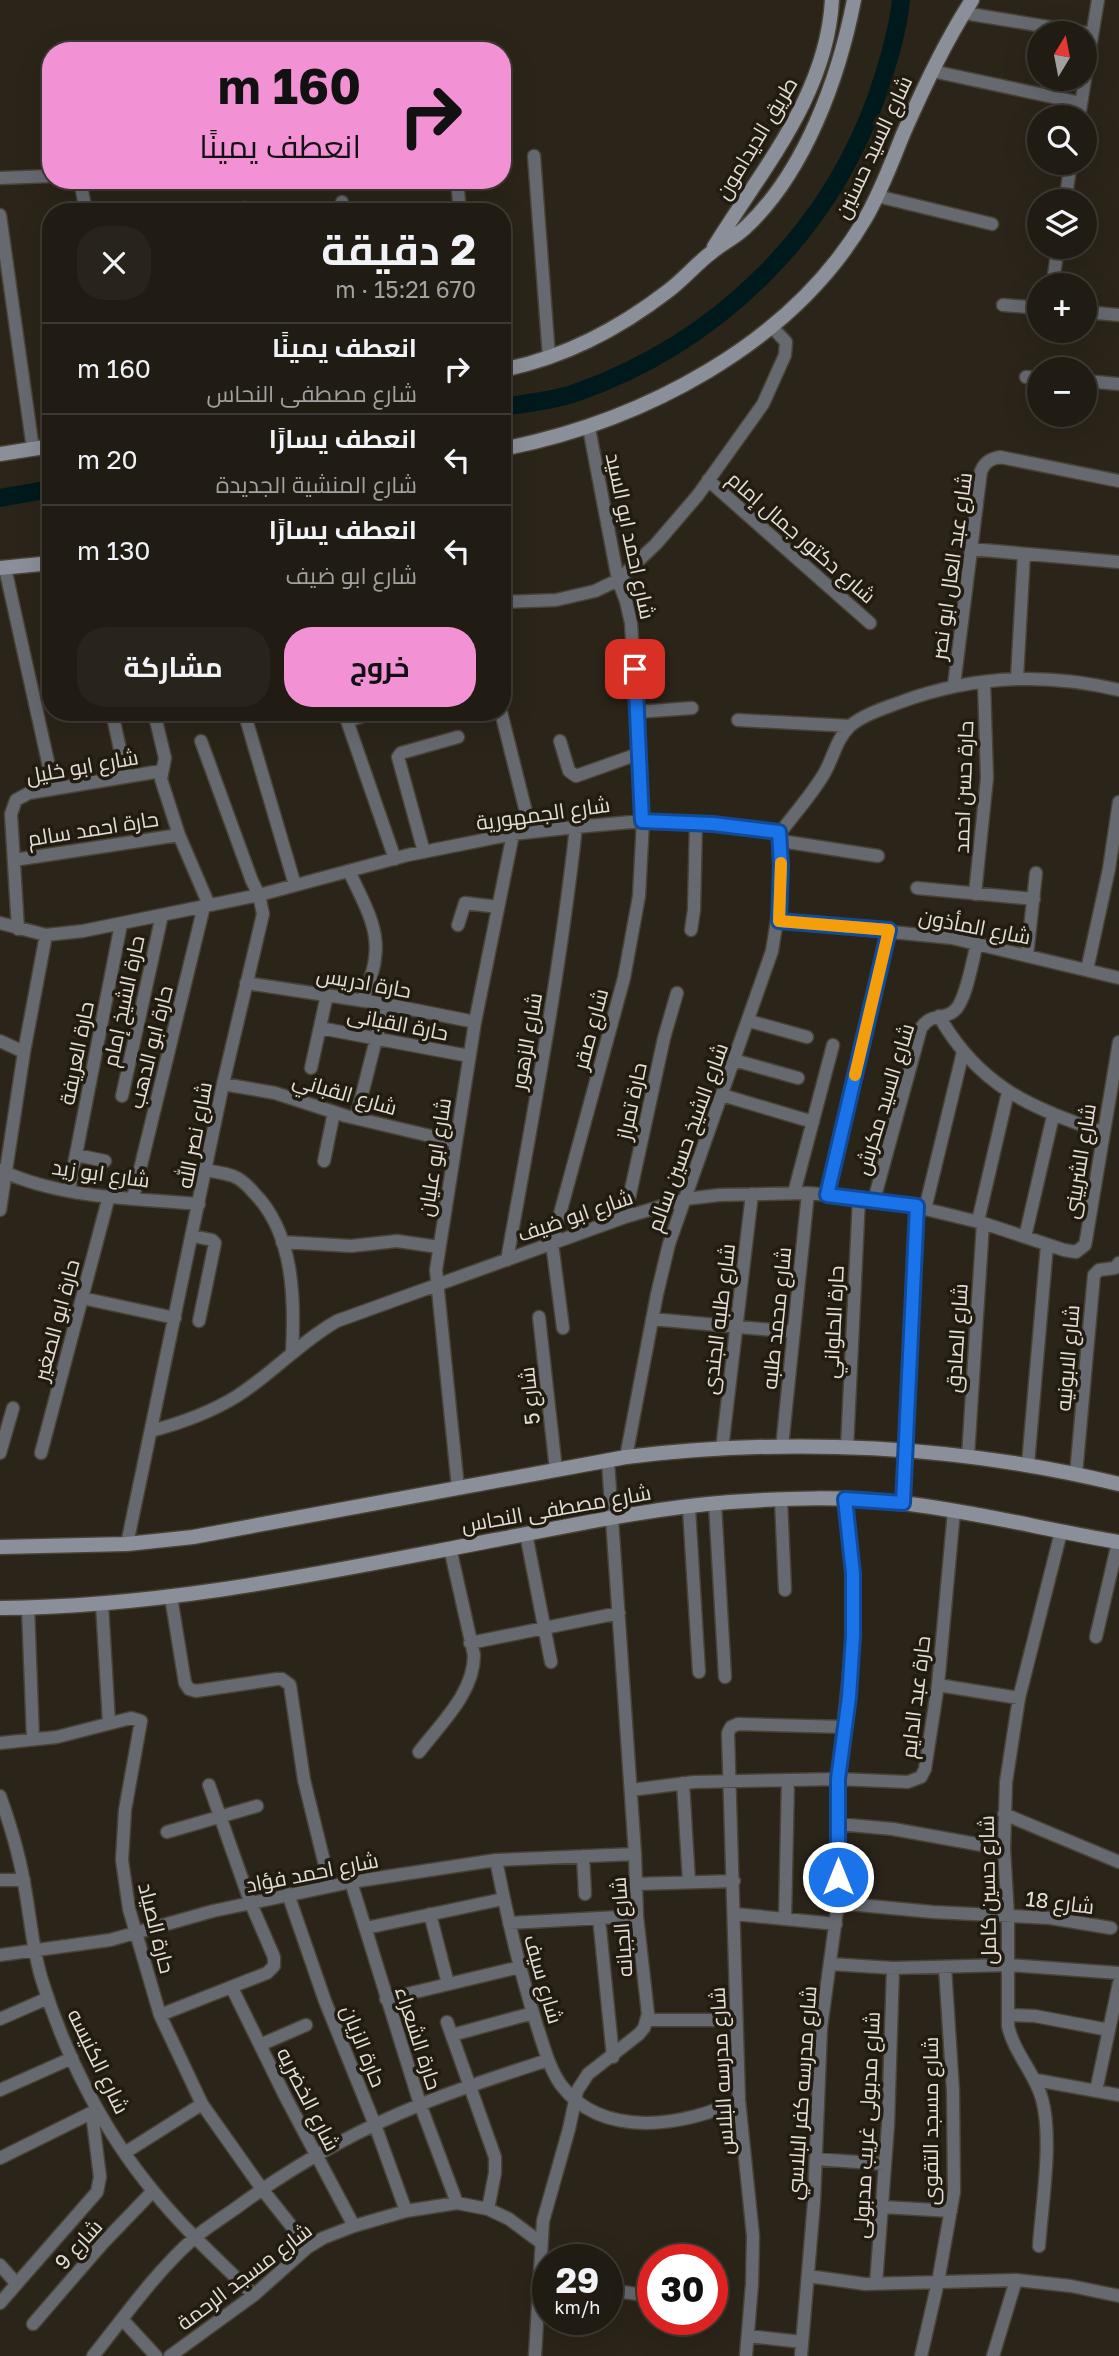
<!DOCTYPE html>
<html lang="ar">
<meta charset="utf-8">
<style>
body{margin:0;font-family:"Golos Text",Cairo,sans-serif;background:#28241c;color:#f1f3f6;direction:rtl;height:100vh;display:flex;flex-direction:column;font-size:26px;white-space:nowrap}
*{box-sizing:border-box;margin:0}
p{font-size:23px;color:#a2a1a0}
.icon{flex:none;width:38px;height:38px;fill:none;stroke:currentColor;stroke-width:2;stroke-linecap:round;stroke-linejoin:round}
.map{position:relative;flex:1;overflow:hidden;direction:ltr}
.details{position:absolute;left:42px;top:203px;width:469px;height:518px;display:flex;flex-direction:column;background:#201b13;border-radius:28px;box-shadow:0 7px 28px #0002,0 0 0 2px #3d3933;direction:rtl}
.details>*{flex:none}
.top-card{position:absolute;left:42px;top:42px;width:469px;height:147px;border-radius:28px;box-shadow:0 7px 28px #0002,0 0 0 2px #3d3933;direction:rtl;background:#f391d5;color:#111;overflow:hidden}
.needle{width:46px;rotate:10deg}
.buttons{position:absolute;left:1027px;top:21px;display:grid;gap:14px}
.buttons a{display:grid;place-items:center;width:70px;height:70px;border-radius:50%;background:#201b13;box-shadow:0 7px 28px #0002,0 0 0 2px #3d3933;font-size:35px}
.speed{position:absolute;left:532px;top:2244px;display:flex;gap:14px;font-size:35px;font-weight:700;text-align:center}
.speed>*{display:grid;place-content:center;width:91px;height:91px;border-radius:50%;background:#201b13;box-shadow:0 7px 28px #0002,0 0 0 2px #3d3933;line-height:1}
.speed small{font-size:18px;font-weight:400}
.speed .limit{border:10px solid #d22;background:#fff;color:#111}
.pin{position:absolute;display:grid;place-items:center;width:60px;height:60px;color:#fff;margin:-30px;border-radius:14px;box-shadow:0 4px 10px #0006}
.me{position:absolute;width:77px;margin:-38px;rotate:0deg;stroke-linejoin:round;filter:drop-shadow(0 0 5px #0008)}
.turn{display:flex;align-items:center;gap:24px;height:147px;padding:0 35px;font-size:32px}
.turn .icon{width:91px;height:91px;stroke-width:2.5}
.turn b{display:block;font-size:49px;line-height:60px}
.round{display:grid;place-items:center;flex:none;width:74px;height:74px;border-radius:28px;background:#28241c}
.summary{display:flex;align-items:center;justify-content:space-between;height:119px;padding:0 35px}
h1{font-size:42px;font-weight:700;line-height:52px}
.action{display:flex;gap:14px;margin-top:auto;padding:14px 35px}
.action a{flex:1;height:80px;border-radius:28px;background:#f391d5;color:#111;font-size:28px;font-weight:700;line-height:80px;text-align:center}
.action a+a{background:#28241c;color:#f1f3f6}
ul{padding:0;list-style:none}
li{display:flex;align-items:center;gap:21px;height:91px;padding:0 35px;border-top:2px solid #3d3933}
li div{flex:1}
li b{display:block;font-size:26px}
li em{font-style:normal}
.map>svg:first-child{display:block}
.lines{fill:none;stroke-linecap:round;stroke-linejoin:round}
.canal{stroke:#00191c;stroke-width:18}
.street-casing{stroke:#484237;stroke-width:15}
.secondary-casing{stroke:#484237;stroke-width:17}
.street{stroke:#66696f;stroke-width:12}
.secondary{stroke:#8b8f99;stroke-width:14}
.route-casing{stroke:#114b97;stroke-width:18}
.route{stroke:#1a73e8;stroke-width:12}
.slow{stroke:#f59e0b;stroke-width:12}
.labels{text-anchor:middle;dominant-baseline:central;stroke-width:7;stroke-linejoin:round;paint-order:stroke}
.street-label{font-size:21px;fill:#e3ded6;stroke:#221b10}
</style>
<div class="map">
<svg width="1119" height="2356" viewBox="0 0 1119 2356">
<rect width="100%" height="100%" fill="#2b2419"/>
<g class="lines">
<path class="canal" d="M 502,407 C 526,403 553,401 575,393 C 716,344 829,234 878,93 C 888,63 898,31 901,0
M 0,498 L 51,489"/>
<defs>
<path id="street" d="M 964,13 L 1092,34
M 932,71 L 1081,103
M 1085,78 L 1098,0
M 1079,117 L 1085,79
M 534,156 L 549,357
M 0,178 L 51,176
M 80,180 L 86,212
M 457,180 L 460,212
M 877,196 L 992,224
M 1065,201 L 1071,163
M 342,202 L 343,212
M 245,208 L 246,212
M 0,215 L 33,449
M 1054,275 L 1058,247
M 1003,305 L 1040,308
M 1085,312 L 1119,315
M 1026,377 L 1040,378
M 1085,381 L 1119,384
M 708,480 L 870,623
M 971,549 L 1119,562
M 5,568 L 54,789
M 502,602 L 556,600 L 595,591 L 618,580 L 656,544 L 698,495 L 763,404 L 785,355 L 786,342 L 771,326
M 1017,678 L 1024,554
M 954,685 L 981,471 C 985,462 990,459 1000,457 L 1119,481
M 112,712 L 126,777
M 154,712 L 165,758 L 161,779 L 179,835 L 209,905
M 244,712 L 295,885
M 344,712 L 395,859
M 501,712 L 531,832
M 637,712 L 692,708
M 738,720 L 850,726
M 347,721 L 375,712
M 560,741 L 569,771 L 576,776 L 638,754
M 781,841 L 878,856
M 424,852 L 398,757 L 401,753 L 458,737
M 14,860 L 179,835
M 349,871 C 361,898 380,927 375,958 C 374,972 367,987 363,1000
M 917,888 L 1034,899
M 975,894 L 987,778 L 984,682
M 779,921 L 952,938 L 1119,978
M 0,923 L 46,935 L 83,931 L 259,895 L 408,855 L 513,834 L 576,827 L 643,821 L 713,824 L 779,832 L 783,829 C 796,812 811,795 822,777 C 833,761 835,740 850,726 C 863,715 882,709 898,703 C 970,676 1045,672 1119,690
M 458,925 L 465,903 L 498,907
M 18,929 L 11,814 L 16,800 L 29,793 L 161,771
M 691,930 L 694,910 L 696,823
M 1027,956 L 1036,873
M 1087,970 L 1109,869 L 1119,802
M 246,983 L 385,1004 L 475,1022
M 939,1016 C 978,1085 1031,1109 1103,1132
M 749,1021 L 807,1037
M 320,1028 L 469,1056
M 0,1041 L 24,1052
M 734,1060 L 798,1078
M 311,1068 L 327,995
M 223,1084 L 275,1093 L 346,1116 L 456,1142
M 722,1095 L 813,1122
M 122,1096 L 162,915
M 356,1118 L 385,1004
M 76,1155 L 105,1161
M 324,1161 L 334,1112
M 0,1170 C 61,1199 134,1198 199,1204
M 206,1170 C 215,1172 225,1173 233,1176 C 241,1179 249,1187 254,1193 C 294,1233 295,1300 292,1353
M 69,1190 L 121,924
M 794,1193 L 833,1045
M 827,1195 L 889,930
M 133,1198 L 204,906
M 874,1200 L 921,1028 C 932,1012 942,1021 954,1011 C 966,1002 973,958 977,943
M 925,1209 L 963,1052
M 0,1210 L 24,1052 L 46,935
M 625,1217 L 664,1038 L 677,993
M 978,1221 L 1008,1092
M 193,1236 L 212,1240 L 215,1243 L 199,1321
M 1025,1237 L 1053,1116
M 282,1242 L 351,1246 L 397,1241 L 439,1247
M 507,1260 C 533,1116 560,972 576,827
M 82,1298 L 175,1318
M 539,1317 L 556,1470
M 652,1319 L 794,1332
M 563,1328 L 552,1243 L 624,978 L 639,896 L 643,821 L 631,623 L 626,601 L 618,580 L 589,428
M 151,1431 C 181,1423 210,1413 237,1396 C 272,1374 300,1342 337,1321 L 625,1217 L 686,1199 L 719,1195 L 808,1193 L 859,1198 L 917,1207 L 983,1223 L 1064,1250 L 1076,1252 L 1085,1245 L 1086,1240 L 1119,1042
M 782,1447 L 808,1193
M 847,1448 L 859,1198
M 722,1449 L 752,1194
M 0,1453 L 13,1408
M 41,1453 L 109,1196
M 968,1456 L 983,1223
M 626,1457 L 657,1294 L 669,1244 L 772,951 L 780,902 L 779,832
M 1028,1464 L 1047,1245
M 1076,1474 L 1094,1275 L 1099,1270 L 1115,1268 L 1119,1263
M 458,1488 L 436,1270 L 475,1022 L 513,834
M 781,1500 L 785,1590
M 903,1503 L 917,1207
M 715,1504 L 725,1677
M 689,1508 L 699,1672
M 526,1534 L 551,1662
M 127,1544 L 223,1084 L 263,914 L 259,895 L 252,881 L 201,741
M 171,1597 L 185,1683 L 189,1689 L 196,1691 L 277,1679 L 282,1679 L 290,1685 L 304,1780 L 330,1886
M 102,1604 L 109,1723
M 28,1607 L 33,1739
M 1096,1637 L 1118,1542
M 470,1643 L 619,1613
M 938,1685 L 1019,1698
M 0,1743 L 57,1737 L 131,1718 L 141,1721 L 125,1810 L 122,1860 L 129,1909 L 160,2015 L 202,2104 L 262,2189 L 308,2247
M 419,1752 C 441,1723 474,1693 474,1655 L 450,1548
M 683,1783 L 689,1882
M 631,1790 L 694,1782 L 838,1779 L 908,1782 L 921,1777 L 925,1769 L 938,1685 L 954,1511
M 0,1796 C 10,1824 19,1853 24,1883 C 30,1914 32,1946 41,1977 C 64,2053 103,2131 154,2192 C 184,2229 220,2262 254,2295
M 1004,1814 L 1119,1862
M 838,1824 L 893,1829 L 1004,1849
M 167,1832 L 257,1806
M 583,1856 L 585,1894
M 496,1860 C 507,1916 520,1972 537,2026 C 544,2047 549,2068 561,2085 C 603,2140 686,2126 739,2100
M 0,1880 L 24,1880
M 351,1882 L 420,2104 L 457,2203
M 636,1884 L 734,1881
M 288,1894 L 325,2001 L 375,2125 L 406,2211
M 838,1903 L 933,1912 L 1050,1918 L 1111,1928
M 430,1914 L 448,1984
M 735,1914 L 836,1924
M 599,1918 L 613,2057
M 785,1919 L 788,1780
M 509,1923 L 637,1916
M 366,1928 L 503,1899
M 0,1955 L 110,1940 L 213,1911 L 351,1882 L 496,1860 L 635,1854
M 830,1964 L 893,1968 L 1008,1965 L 1119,1973
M 232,1988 L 286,2098 L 354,2226
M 386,1999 L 520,1967
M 160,2015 L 267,1973 L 274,1966 L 274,1957 L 251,1904 L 209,1785
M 1008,2015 L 1035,2016 L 1109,2030
M 0,2019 L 48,1998
M 647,2020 L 735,2020
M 447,2022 L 495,2157 L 495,2173 L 488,2209
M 452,2035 L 533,2013
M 260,2045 L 306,2025
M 1036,2080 L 1119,2095
M 0,2090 L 72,2058
M 1096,2091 L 1119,1983
M 126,2152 L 202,2104
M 0,2158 L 97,2110
M 816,2159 L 885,2164
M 883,2207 L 951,2211
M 1039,2246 C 1042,2203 1053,2139 1042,2099 C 1035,2073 1014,2053 1008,2026 L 1008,1916 L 1004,1849 L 1006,1782 L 1019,1698 L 1061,1532
M 0,2265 L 16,2283
M 808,2276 L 865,2284 L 1016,2280 L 1071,2286 L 1119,2296
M 876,2284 L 888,2125 L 893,1968
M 607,2290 L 653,2296
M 0,2303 L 97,2192 L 100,2177 L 92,2113
M 122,2319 L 156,2356
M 33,2324 L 102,2244 L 153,2191
M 748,2336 L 802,2342
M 93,2356 C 125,2316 155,2273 193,2239 C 207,2227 222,2218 236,2208 C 293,2166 357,2130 422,2104 C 463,2087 506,2074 548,2060
M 170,2356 L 254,2295 L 308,2247 L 323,2238 L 354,2226 L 406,2211 L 457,2203 L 488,2209 L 509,2219 L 540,2242
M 535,2356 L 543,2221 L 569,2129 L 577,2091 L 588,2074 L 639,2034 L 644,2028 L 648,2014 L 637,1916 L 635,1854 L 608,1461
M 746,2356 L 752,2284 L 753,2236 L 739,2100 L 728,1733 L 731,1727 L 738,1724 L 844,1727
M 801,2356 L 814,2202 L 821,2028 L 838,1903 L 838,1779 L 853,1636 L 853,1574 L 845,1498
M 921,2356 L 938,2282 L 954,2192 L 953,2091 L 945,1967
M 993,2356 L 1016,2280"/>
<path id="secondary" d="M 714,247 C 762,169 827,95 832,0
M 502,370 C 563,358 620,328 668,291 C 684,279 697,263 712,252 C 723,243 736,237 746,227 C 805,172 839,77 854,0
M 502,449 C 641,422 791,345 865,219 C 881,192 892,161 904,132 C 924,87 945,42 972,0
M 0,454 L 51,446
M 0,568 L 51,563
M 0,1547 L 127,1544 L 193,1537 L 626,1457 C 789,1437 959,1445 1119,1484
M 0,1608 C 168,1607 331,1571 495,1540 C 573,1525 651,1508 730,1502 C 787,1498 844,1496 901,1503 C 974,1511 1046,1530 1119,1542"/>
</defs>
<use href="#street" class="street-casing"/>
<use href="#secondary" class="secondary-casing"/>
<use href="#street" class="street"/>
<use href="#secondary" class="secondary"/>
</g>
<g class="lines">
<defs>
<path id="route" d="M 635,669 L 642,821 L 713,824 L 779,832 L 781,865 L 779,921 L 889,930 L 827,1195 L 917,1206 L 903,1503 L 845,1499 L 853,1574 L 853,1636 L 849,1697 L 838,1779 L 838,1877"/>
</defs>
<use href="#route" class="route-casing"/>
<use href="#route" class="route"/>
<path class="slow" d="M 781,863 L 779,921 L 889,930 L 855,1075"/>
</g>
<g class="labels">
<g class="street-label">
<text transform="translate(756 138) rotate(-59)">طريق الديدامون</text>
<text transform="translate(873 147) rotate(-65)">شارع السيد حسنين</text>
<text transform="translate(631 536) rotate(78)">شارع احمد ابو السيد</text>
<text transform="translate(802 537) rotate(41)">شارع دكتور جمال إمام</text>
<text transform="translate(951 566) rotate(-82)">شارع عبد العال ابو نصر</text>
<text transform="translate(82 766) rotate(-10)">شارع ابو خليل</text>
<text transform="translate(963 787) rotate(-88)">حارة حسن احمد</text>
<text transform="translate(543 813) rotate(-8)">شارع الجمهورية</text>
<text transform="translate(93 828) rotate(-9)">حارة احمد سالم</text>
<text transform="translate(975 926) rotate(11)">شارع المأذون</text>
<text transform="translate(364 982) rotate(10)">حارة ادريس</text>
<text transform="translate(123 1001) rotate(-78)">حارة الشيخ إمام</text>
<text transform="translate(398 1023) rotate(11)">حارة القبانى</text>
<text transform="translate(590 1029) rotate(-75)">شارع صقر</text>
<text transform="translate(526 1041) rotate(-80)">شارع الزهور</text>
<text transform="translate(150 1047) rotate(-76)">حارة ابو الدهب</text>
<text transform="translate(76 1053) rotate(-79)">حارة العريفة</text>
<text transform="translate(345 1093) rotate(16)">شارع القباني</text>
<text transform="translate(884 1099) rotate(-73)">شارع السيد مكرش</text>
<text transform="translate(631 1101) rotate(-78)">حارة تمراز</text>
<text transform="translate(194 1135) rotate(-79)">شارع نصر الله</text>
<text transform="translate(687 1137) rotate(-70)">شارع الشيخ حسين سالم</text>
<text transform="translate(434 1157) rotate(-81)">شارع ابو عليان</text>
<text transform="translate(1079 1161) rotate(-81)">شارع الشربينى</text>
<text transform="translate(101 1173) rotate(8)">شارع ابو زيد</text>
<text transform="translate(575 1215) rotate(-19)">شارع ابو ضيف</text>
<text transform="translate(776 1318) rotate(-84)">شارع محمد طلبه</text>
<text transform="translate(718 1319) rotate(-83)">شارع طلبه الجندى</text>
<text transform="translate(56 1320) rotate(-75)">حارة ابو الصغير</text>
<text transform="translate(833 1322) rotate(-87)">حارة الحلواني</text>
<text transform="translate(956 1338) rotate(-86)">شارع الصادق</text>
<text transform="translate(1067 1358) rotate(-85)">شارع الابونيه</text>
<text transform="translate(529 1396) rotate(-96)">شارع 5</text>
<text transform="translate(556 1508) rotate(-10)">شارع مصطفى النحاس</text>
<text transform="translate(915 1697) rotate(-83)">حارة عبد الدايم</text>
<text transform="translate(312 1872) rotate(-11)">شارع احمد فؤاد</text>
<text transform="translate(987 1890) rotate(-91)">شارع حسين كامل</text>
<text transform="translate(1060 1902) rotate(7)">شارع 18</text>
<text transform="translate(621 1927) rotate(-94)">شارع الجبانه</text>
<text transform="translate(157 1928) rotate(76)">حارة الصياد</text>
<text transform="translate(544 1979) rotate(74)">شارع سيف</text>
<text transform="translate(419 2038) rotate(72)">حارة الشعراء</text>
<text transform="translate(364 2046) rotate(68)">حارة الزيان</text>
<text transform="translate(99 2061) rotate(64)">شارع الكنيسه</text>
<text transform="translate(721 2071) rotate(-93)">شارع مدرسه البلاس</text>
<text transform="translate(801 2093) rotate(-86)">شارع مدرسه كفر البلاسي</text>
<text transform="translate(309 2099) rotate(63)">شارع الخضريه</text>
<text transform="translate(930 2121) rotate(-90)">شارع مسجد التقوى</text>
<text transform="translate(866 2125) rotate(-87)">شارع مدبولى غريب مدبولى</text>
<text transform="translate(78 2244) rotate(-48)">شارع 9</text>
<text transform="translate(244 2276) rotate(-37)">شارع مسجد الرحمة</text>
</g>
</g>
</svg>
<div class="buttons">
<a><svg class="needle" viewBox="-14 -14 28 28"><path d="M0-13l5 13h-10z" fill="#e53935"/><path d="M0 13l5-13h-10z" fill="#a2a1a0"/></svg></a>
<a><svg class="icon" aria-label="search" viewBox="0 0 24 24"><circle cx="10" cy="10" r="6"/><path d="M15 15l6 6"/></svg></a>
<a><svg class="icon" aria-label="layers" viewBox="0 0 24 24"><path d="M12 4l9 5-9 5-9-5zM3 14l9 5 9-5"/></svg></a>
<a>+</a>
<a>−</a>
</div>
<div class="speed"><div>29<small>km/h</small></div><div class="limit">30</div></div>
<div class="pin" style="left:635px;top:669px;background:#d93025"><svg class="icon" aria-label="arrive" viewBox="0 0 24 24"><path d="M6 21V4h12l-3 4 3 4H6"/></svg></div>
<svg class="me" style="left:838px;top:1877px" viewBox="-20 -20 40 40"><circle r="17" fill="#1a73e8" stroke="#fff" stroke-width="3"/><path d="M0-11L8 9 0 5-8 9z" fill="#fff"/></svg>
<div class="top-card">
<div class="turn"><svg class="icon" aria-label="right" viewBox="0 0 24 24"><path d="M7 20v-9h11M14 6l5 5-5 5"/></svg><div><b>160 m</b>انعطف يمينًا</div></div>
</div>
<section class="details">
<div class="summary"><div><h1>2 دقيقة</h1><p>670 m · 15:21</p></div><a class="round"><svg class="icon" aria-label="close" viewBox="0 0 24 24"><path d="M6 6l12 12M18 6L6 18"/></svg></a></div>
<ul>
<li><svg class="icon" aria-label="right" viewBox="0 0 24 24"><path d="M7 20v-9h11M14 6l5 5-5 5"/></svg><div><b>انعطف يمينًا</b><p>شارع مصطفى النحاس</p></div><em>160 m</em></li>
<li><svg class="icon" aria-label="left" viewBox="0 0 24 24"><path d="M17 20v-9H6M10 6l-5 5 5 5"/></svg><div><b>انعطف يسارًا</b><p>شارع المنشية الجديدة</p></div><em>20 m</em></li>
<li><svg class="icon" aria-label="left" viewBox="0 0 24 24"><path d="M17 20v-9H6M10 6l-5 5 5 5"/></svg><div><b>انعطف يسارًا</b><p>شارع ابو ضيف</p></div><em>130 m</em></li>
</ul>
<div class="action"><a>خروج</a><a>مشاركة</a></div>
</section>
</div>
